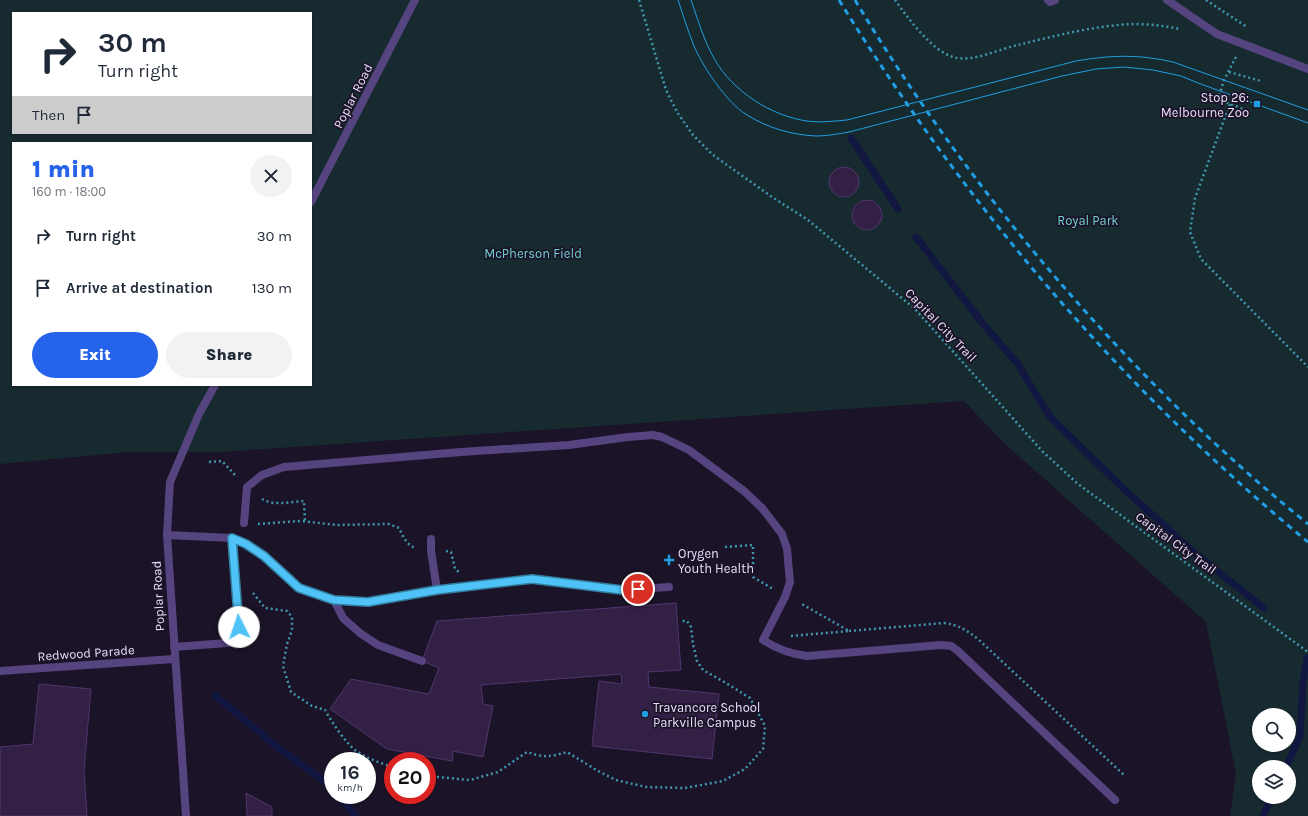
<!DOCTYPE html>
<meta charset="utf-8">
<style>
body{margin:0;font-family:Karla,sans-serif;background:#f2f2f3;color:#1f2937;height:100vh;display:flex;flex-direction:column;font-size:15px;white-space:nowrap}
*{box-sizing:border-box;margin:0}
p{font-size:13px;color:#747a83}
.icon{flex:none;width:22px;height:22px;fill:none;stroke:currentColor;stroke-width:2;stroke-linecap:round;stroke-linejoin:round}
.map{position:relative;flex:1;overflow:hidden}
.drawer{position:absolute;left:12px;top:142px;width:300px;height:244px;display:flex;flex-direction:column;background:#fff;border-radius:0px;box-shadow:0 1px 3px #0004}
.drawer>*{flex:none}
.guide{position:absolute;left:12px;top:12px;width:300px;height:122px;border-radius:0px;box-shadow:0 1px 3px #0004;background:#fff;color:#1f2937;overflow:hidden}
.fabs{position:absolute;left:1252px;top:708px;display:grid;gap:8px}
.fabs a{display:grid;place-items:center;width:44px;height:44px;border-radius:50%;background:#fff;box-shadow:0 1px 3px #0004;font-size:20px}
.speed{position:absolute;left:324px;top:752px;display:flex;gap:8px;font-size:20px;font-weight:700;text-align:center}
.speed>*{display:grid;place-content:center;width:52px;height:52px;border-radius:50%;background:#fff;box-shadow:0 1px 3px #0004;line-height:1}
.speed small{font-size:10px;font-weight:400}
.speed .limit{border:6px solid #d22;background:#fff;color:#111}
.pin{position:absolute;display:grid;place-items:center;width:34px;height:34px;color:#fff;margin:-17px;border:2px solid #fff;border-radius:50%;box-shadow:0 1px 4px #0007}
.me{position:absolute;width:44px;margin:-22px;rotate:356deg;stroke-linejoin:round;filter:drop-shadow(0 0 3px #0008)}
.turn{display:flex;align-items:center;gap:14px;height:84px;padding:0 20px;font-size:18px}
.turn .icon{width:52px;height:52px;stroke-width:2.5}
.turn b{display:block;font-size:28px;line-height:34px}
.then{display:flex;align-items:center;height:38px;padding:0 20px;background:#0003;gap:8px;font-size:15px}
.round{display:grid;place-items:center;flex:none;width:42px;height:42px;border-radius:21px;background:#f2f2f3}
.head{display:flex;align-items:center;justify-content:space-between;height:68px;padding:0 20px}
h1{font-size:24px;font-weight:800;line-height:30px;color:#2563eb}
.cta{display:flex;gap:8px;margin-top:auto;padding:8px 20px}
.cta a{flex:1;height:46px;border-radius:24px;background:#2563eb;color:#fff;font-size:16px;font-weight:800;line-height:46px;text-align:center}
.cta a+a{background:#f2f2f3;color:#1f2937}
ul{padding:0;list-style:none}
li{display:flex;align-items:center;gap:12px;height:52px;padding:0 20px}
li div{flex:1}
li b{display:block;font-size:15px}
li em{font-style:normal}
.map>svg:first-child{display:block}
.green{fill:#172a30;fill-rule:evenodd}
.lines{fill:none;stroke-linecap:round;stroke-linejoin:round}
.stream{stroke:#111741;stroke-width:7}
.building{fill:#322145;stroke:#50366e}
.path{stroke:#4097ac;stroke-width:2.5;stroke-dasharray:2 3;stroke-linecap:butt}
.service{stroke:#564480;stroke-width:8}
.minor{stroke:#564480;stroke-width:8}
.tram{stroke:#219ee3;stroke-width:1}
.rail{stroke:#219ee3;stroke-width:3;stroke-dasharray:6 5;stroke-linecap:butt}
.route-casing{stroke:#337fa1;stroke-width:10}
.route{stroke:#4fc3f7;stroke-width:7}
.poi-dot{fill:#219ee3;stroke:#1b1327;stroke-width:1.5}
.labels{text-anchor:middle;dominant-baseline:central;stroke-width:3.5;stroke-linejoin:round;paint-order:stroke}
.street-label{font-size:13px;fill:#e8ddfb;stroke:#1b1327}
.poi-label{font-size:13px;fill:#e8ddfb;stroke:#1b1327;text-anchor:start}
.park-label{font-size:13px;fill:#71d2d3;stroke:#1b1327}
</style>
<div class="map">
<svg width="1308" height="816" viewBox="0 0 1308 816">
<rect width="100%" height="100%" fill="#1b1327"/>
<path class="green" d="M 0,0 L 1308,0 L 1308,816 L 1230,816 L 1236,774 L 1206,622 L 1004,443 L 964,401 L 220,452 L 129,452 L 0,464 ZM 13,13 L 311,13 L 311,133 L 13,133 ZM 13,143 L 311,143 L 311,385 L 13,385 ZM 1259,715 L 1289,715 L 1289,745 L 1259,745 ZM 1259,767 L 1289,767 L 1289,797 L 1259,797 Z"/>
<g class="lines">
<path class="stream" d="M 851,138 L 898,209
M 916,237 L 984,325 L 1018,364 L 1041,403 L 1052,419 L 1126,491 L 1197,555 L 1264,608
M 216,696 L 277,747 L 323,780 L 333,790
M 1286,767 L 1300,737 L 1303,682 L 1307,658
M 338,795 L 356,816
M 1263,816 L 1272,797"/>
</g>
<path class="building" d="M829 182a15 15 0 1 1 30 0a15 15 0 1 1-30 0Z
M852 215a15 15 0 1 1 30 0a15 15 0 1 1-30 0Z
M 676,603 L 681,670 L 648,672 L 649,687 L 719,694 L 712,759 L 592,746 L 599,681 L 622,684 L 621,674 L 481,685 L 483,704 L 493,706 L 483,757 L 453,751 L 452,761 L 387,749 L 330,709 L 351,679 L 429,694 L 439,668 L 422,661 L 437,621 Z
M 39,684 L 91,689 L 84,770 L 87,816 L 0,816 L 0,747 L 33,744 Z
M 246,793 L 272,807 L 272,816 L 247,816 Z"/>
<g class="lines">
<path class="path" d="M 639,0 L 666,90 L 677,112 L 693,135 L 713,155 L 772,197 L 808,220 L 915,309 L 1043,452 L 1078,484 L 1308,652
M 895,0 C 907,17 932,51 953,57 C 973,63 998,49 1018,45 C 1054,36 1097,25 1134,24 C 1150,24 1165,26 1180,29
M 1206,0 L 1247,27
M 1236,57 L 1224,80 L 1218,99 L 1250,112
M 1229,72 L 1261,81
M 1230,104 L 1195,198 L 1190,232 L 1201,259 L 1308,367
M 209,462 L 222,461 L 236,476
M 262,499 C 273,506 291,502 304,501 L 305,522
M 258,524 L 300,521 L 338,525 L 389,524 L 399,528 C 403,536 406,545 416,548
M 725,547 L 753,545 L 753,577 L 773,589
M 446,551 L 451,552 L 455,569 L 459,572
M 253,593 L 265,608 L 287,611 L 292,617 L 292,630 L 287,644 L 283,666 L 291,692 L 312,706 L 325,710 C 331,721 345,742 355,750 C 366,758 380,763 393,767
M 849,631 L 944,623 C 959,625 966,630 978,639 L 1124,775
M 791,636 L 849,631 L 800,603
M 427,776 L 470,780 L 498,772 L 527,752 C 545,758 549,757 567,752 L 598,771 L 616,780 L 646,787 L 685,788 L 723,781 L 745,769 L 763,749 L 765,726 L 750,698 L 726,683 L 703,670 L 697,661 L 693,644 L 691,627 L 687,621 L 680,621"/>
<path class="service" d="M 1048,0 L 1050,2 L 1055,0
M 1167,0 L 1217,34 L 1308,69
M 167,535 L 232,538 L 246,544 L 264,557 L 299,588 L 334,600 L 368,602 L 437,590 L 532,579 L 622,590 L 669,587
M 431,539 L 431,551 L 437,590
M 334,600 L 343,618 L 360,633 L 378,645 L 422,661
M 174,647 L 240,642 L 232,538
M 0,671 L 174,659"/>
<path class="minor" d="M 311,202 L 415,0
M 244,523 L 247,487 L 262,475 L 284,467 L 461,452 L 569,445 L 628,437 L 653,435 L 662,437 L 689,450 L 744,491 L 762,508 L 782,534 L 787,549 L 790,582 L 785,597 L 763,640 C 777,649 790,654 807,656 L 941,645 L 951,646 L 958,651 L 1115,800
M 186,816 L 167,535 L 170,482 L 199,414 L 215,385"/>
<path class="tram" d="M 678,0 C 683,15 688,31 694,46 C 703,67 727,103 747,115 C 768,128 792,135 816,136 C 827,136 838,134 849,132 L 1062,76 L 1096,69 L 1124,67 L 1153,70 L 1181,76 L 1198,83 L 1308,123
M 691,0 C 698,20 704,41 715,60 C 733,91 771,116 807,121 C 821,123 834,121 847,120 L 1076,61 C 1111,55 1138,54 1173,62 L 1308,110"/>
<path class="rail" d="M 839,0 C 968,208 1119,386 1308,542
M 855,0 C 972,195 1131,381 1308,524"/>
</g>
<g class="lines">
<defs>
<path id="route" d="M 239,627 L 232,538 L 246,544 L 264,556 L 299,588 L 334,600 L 368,602 L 437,590 L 532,579 L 622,590 L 638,589"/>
</defs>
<use href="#route" class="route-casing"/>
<use href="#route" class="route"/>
</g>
<g class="poi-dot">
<rect x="1253" y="100" width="8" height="8" rx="2"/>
<path d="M667 554h4v4h4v4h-4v4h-4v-4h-4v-4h4z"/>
<circle cx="645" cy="714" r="4"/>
</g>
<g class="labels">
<g class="street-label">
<text transform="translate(353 96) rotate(-63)">Poplar Road</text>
<text transform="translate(941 325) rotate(46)">Capital City Trail</text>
<text transform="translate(1176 543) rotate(36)">Capital City Trail</text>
<text transform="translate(158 596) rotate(-93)">Poplar Road</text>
<text transform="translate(86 653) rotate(-4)">Redwood Parade</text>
</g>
<g class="poi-label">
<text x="1249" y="97" text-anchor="end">Stop 26:<tspan x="1249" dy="15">Melbourne Zoo</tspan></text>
<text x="678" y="553">Orygen<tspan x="678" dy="15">Youth Health</tspan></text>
<text x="653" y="707">Travancore School<tspan x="653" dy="15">Parkville Campus</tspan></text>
</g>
<g class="park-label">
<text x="1088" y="220">Royal Park</text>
<text x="533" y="253">McPherson Field</text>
</g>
</g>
</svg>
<div class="fabs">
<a><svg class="icon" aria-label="search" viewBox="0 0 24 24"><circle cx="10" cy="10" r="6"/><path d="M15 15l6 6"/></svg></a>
<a><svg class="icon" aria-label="layers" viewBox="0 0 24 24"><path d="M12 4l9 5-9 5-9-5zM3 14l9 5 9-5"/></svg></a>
</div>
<div class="speed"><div>16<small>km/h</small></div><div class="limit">20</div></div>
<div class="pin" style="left:638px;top:589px;background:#d93025"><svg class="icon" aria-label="arrive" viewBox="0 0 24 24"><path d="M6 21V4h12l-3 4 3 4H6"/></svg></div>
<svg class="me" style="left:239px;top:627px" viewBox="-20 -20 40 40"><circle r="19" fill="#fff"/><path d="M0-13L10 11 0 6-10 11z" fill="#4fc3f7"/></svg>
<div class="guide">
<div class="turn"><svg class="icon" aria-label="right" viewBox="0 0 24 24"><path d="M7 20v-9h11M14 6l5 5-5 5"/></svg><div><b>30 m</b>Turn right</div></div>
<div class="then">Then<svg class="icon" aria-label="arrive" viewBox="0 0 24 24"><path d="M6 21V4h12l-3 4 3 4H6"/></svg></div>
</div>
<section class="drawer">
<div class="head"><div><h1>1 min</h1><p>160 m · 18:00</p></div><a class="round"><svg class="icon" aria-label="close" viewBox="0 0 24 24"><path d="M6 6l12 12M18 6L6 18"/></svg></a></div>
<ul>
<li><svg class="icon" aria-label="right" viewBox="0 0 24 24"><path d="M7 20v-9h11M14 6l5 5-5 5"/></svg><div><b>Turn right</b></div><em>30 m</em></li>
<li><svg class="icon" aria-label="arrive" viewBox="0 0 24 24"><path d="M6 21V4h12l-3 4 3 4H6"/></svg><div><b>Arrive at destination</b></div><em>130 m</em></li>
</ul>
<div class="cta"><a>Exit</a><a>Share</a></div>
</section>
</div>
